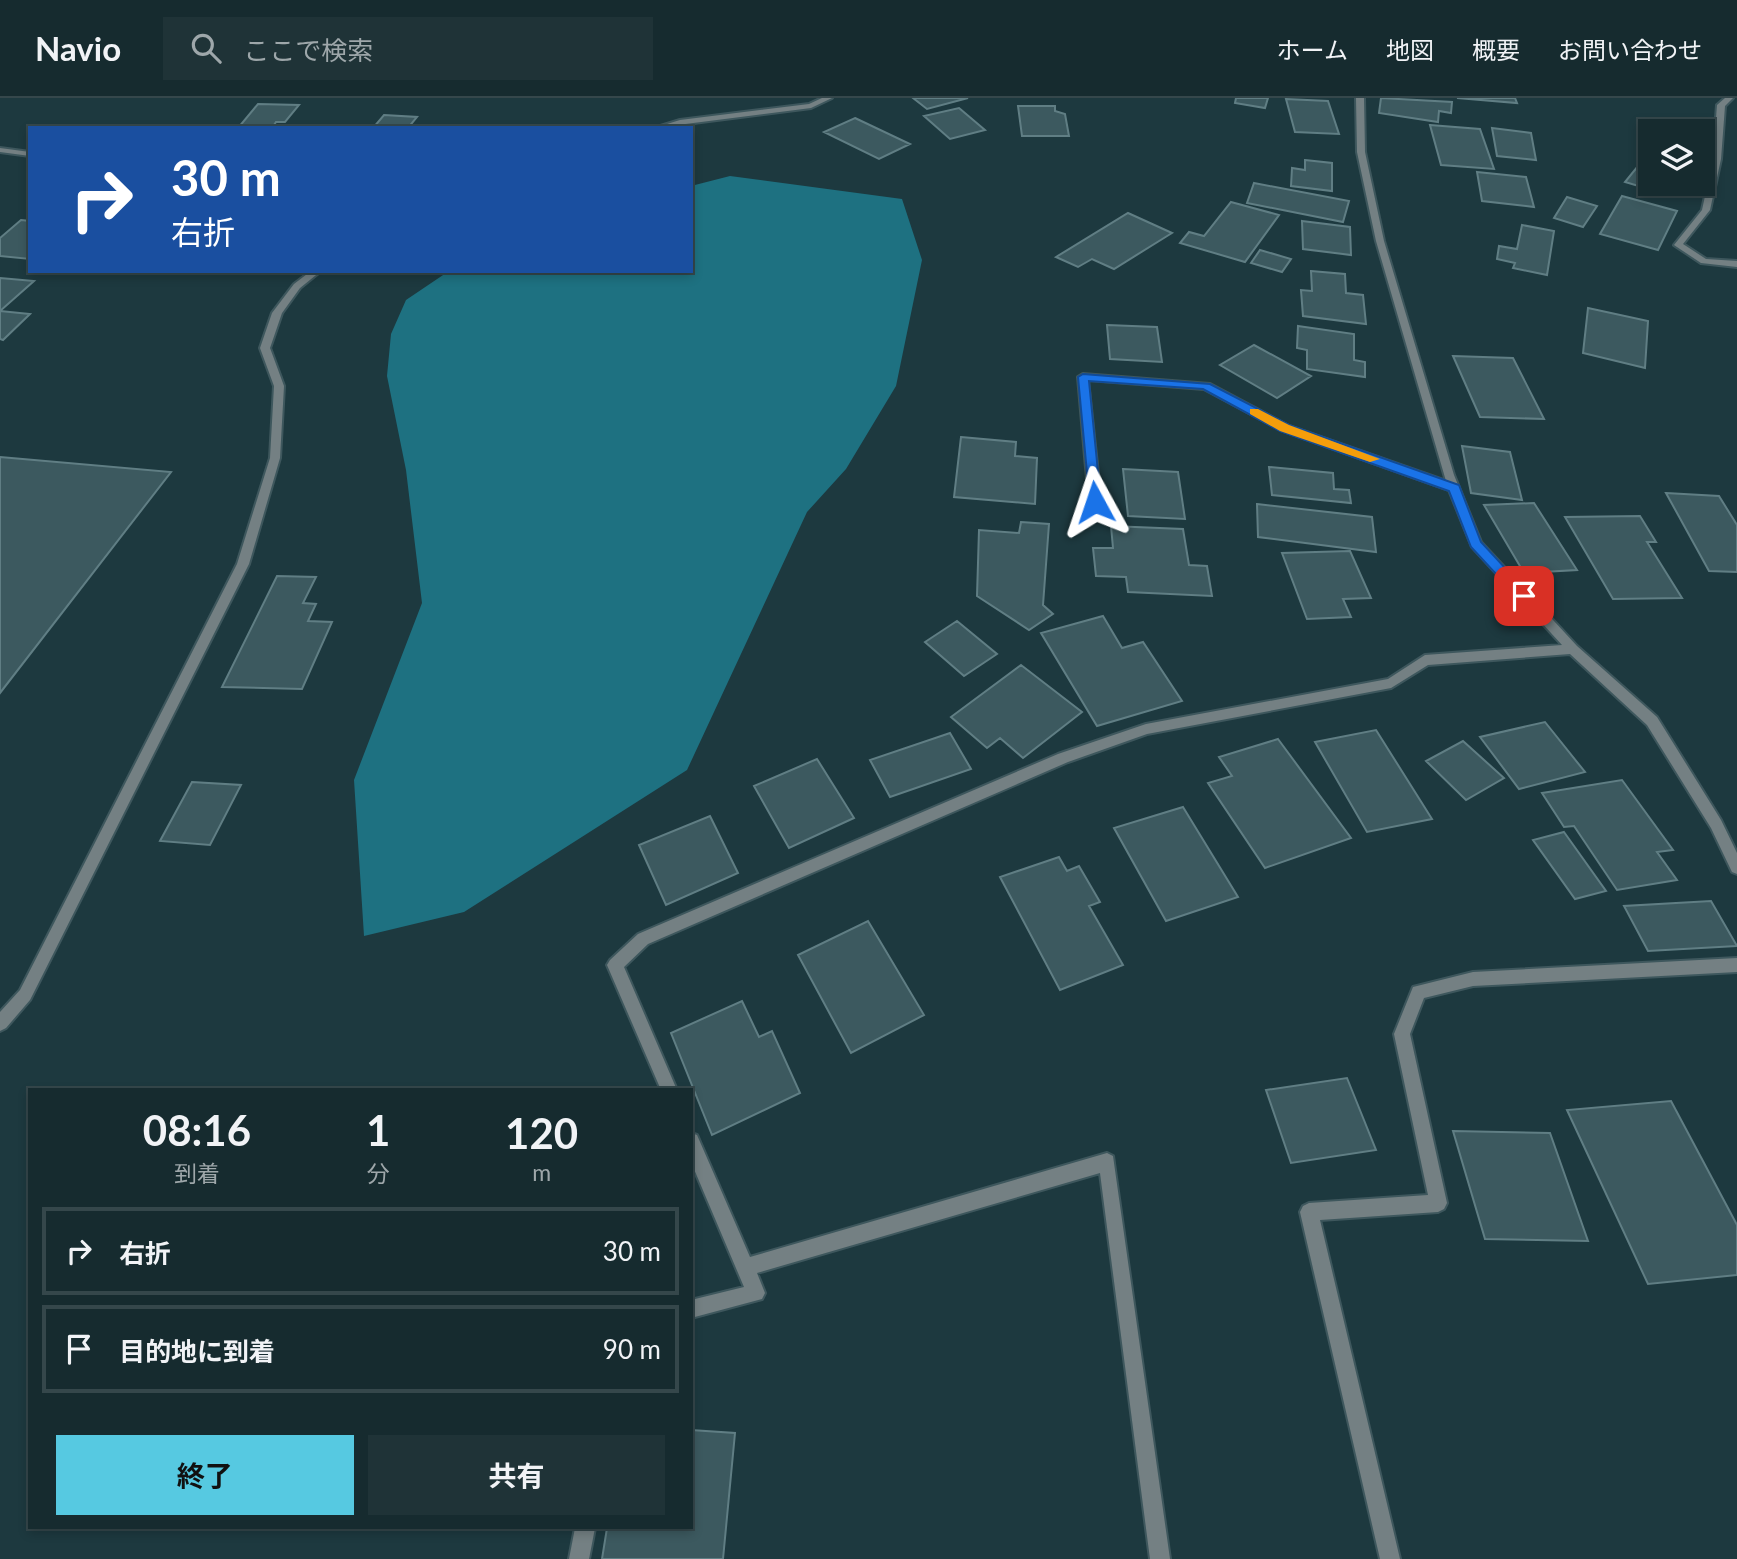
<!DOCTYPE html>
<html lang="ja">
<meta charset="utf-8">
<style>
body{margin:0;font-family:Lato,"Noto Sans JP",sans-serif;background:#1f3337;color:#f1f3f6;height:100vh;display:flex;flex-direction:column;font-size:26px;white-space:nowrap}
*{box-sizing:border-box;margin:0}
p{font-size:23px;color:#9ea7aa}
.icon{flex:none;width:38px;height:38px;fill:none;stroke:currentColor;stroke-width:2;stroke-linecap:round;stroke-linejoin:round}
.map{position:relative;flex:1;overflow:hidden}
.side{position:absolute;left:28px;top:990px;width:665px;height:441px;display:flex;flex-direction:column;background:#162b2f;border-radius:0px;box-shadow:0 4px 10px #0003,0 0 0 2px #35474b}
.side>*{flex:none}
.banner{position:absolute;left:28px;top:28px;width:665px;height:147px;border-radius:0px;box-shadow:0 4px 10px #0003,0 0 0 2px #35474b;background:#1a4fa0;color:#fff;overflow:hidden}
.controls{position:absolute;left:1638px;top:21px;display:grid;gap:14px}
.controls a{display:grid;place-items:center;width:77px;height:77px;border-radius:0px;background:#162b2f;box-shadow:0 4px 10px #0003,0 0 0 2px #35474b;font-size:35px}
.pin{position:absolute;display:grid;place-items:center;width:60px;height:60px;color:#fff;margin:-30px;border-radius:14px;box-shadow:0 4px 10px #0006}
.me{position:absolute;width:77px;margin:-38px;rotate:355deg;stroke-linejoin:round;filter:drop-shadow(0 0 5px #0008)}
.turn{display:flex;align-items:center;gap:24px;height:147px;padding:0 28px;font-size:32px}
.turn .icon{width:91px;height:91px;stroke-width:2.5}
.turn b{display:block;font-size:49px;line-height:60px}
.eta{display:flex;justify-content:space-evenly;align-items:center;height:119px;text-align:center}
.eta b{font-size:42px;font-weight:700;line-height:49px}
.cta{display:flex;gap:14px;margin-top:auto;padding:14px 28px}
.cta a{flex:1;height:80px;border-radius:0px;background:#56c9e1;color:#111;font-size:28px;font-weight:700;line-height:80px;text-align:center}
.cta a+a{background:#1f3337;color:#f1f3f6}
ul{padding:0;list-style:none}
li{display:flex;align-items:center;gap:21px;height:88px;margin:0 14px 10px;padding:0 14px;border:4px solid #35474b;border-radius:0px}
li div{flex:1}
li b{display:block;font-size:26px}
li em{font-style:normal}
header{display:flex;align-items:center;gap:42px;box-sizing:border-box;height:98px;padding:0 35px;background:#162b2f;border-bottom:2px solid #35474b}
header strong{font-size:33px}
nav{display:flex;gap:38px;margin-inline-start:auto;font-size:24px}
.search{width:490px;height:63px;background:#1f3337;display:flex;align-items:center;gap:18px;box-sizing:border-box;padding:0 24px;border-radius:0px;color:#9ea7aa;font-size:26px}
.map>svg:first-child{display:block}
.forest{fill:#1e7181}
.building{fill:#3c595f;stroke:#607e84;stroke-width:2}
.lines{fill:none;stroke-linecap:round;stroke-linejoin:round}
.street-casing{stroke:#3e575d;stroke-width:4}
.street{fill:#748083;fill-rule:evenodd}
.route{fill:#1a73e8;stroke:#114b97;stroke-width:2}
.slow{fill:#f59e0b}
</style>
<header>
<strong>Navio</strong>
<div class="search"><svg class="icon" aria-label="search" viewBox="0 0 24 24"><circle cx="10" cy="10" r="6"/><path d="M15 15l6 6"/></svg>ここで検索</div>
<nav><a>ホーム</a><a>地図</a><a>概要</a><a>お問い合わせ</a></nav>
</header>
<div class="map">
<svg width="1737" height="1461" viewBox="0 0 1737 1461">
<rect width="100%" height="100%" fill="#1d393f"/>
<path class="forest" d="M 730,78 L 902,101 L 922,162 L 896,288 L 846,371 L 807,414 L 687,672 L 464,814 L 364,838 L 354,682 L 422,505 L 406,372 L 387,278 L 391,236 L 406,202 L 449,173 L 691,173 L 691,88 Z"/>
<path class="building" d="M 913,0 L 968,0 L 927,11 Z
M 1236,0 L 1268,0 L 1265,10 L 1235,5 Z
M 1381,0 L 1452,4 L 1451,15 L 1439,13 L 1438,24 L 1379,15 Z
M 1457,0 L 1515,0 L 1517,5 Z
M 1286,1 L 1328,3 L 1339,36 L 1295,34 Z
M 258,6 L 299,7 L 285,24 L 276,24 L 272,30 L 238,30 Z
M 1018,8 L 1055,8 L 1055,13 L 1065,16 L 1069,38 L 1022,38 Z
M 959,10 L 985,32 L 950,41 L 924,18 Z
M 384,17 L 417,19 L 408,30 L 373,30 Z
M 855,20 L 910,46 L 879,61 L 824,34 Z
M 1430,27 L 1480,31 L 1494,71 L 1441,67 Z
M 1492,30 L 1531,35 L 1536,62 L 1497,58 Z
M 1647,57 L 1650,58 L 1650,86 L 1678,86 L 1669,97 L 1625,84 Z
M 1305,62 L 1332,65 L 1332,93 L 1291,88 L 1292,70 L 1305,72 Z
M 1477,74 L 1526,79 L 1534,109 L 1482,103 Z
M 1254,85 L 1349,103 L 1343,124 L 1247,105 Z
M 1622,98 L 1677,113 L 1658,152 L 1600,136 Z
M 1567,99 L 1597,108 L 1583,129 L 1554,120 Z
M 1231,104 L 1279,117 L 1245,164 L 1180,145 L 1189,134 L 1204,138 Z
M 1128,115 L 1172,135 L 1114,171 L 1092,161 L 1078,169 L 1056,159 Z
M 21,122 L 30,123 L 30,161 L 0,158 L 0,140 Z
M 1302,123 L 1350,129 L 1351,157 L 1303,151 Z
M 1522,127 L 1554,133 L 1547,177 L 1513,170 L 1515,165 L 1497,161 L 1499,148 L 1517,151 Z
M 1260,152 L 1291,161 L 1282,174 L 1251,165 Z
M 1311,173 L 1345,176 L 1346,195 L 1363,197 L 1366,226 L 1303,218 L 1301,192 L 1312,193 Z
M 0,180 L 34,183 L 0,213 L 30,216 L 3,242 L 0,241 Z
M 1588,210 L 1648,223 L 1645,270 L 1583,255 Z
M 1107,227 L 1157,229 L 1162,264 L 1110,261 Z
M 1298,228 L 1354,236 L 1354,262 L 1365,264 L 1365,279 L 1307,271 L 1307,252 L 1297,250 Z
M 1254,247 L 1311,278 L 1277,300 L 1220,267 Z
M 1453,258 L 1513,260 L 1544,321 L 1480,319 Z
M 961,339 L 1016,344 L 1015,358 L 1037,360 L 1035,406 L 954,399 Z
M 1462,348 L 1510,354 L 1522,402 L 1471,395 Z
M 0,359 L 171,374 L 0,595 Z
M 1269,369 L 1333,375 L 1334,391 L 1349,392 L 1351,405 L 1272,397 Z
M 1123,371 L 1178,374 L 1185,421 L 1128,418 Z
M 1666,395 L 1719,398 L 1737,427 L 1737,474 L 1709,473 Z
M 1534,405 L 1577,472 L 1524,475 L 1484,407 Z
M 1257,406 L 1372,419 L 1376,454 L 1258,439 Z
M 1640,418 L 1656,444 L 1647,444 L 1682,500 L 1613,501 L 1565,419 Z
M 1021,424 L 1049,426 L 1043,507 L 1053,516 L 1029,532 L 977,498 L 979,432 L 1019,435 Z
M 1111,428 L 1183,431 L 1189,467 L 1207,468 L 1212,498 L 1128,494 L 1126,479 L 1096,478 L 1093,450 L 1113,450 Z
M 1350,453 L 1371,500 L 1343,501 L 1351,519 L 1307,521 L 1282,455 Z
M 277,478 L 316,479 L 303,505 L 316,506 L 308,523 L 332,524 L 302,591 L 222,589 Z
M 1103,518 L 1122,550 L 1143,544 L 1182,603 L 1097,628 L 1041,535 Z
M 957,523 L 997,556 L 964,578 L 925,544 Z
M 1021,567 L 1082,614 L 1023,660 L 1000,640 L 987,650 L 951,619 Z
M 1545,624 L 1585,674 L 1519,691 L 1480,639 Z
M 1376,632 L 1432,721 L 1367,734 L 1315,644 Z
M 950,635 L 971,671 L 890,699 L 870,662 Z
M 1278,641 L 1351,740 L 1265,770 L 1208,685 L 1232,678 L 1219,659 Z
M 1463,643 L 1504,680 L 1466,702 L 1426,663 Z
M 817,661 L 854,720 L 789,750 L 754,688 Z
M 1622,682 L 1673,752 L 1657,754 L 1677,782 L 1617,792 L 1574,728 L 1564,729 L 1542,695 Z
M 192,684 L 241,687 L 210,747 L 160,743 Z
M 1183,709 L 1238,799 L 1166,823 L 1114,730 Z
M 710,718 L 738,775 L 666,807 L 639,747 Z
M 1564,734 L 1606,793 L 1575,801 L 1533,742 Z
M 1059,759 L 1067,773 L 1079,768 L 1100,804 L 1089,808 L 1123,867 L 1060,892 L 1000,779 Z
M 1711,803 L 1737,848 L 1648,853 L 1624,808 Z
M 868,823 L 924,917 L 851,955 L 798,857 Z
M 742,903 L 759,939 L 772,933 L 800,995 L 712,1037 L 671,935 Z
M 1347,980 L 1376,1052 L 1291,1065 L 1266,992 Z
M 1671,1003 L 1737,1127 L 1737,1177 L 1648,1186 L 1567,1012 Z
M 1453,1033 L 1550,1035 L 1588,1143 L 1485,1141 Z
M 691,1332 L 735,1335 L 723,1461 L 602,1461 L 607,1430 L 691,1430 Z"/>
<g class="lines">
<defs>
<path id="street" d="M 822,0 L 832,0 L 811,10 L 654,30 L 680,22 L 809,6 Z
M 1356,0 L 1364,0 L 1365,54 L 1384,143 L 1454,377 L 1481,444 L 1577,548 L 1657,619 L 1721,722 L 1737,755 L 1737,776 L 1732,774 L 1711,730 L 1647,627 L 1570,556 L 1428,567 L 1391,590 L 1147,636 L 1068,664 L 648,846 L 624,869 L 677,992 L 661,992 L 607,867 L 610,862 L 638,836 L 1058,656 L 1146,626 L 1388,581 L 1425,557 L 1562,547 L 1472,449 L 1449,392 L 1281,332 L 1204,291 L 1088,282 L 1101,404 L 1095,408 L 1089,404 L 1078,279 L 1083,276 L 1210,286 L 1289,328 L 1446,383 L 1376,143 L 1357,54 Z
M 1725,0 L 1733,0 L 1725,8 L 1721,61 L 1710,112 L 1683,146 L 1706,161 L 1737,163 L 1737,169 L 1701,165 L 1674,147 L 1702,112 L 1713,61 L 1717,7 Z
M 0,50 L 30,54 L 30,58 L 0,54 Z
M 311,173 L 321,173 L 300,190 L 282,215 L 270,250 L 284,288 L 280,360 L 249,466 L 30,902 L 6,930 L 0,933 L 0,914 L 20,892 L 237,466 L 270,360 L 274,288 L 260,250 L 272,215 L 294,186 Z
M 1737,860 L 1737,874 L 1473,888 L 1424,900 L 1410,936 L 1447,1105 L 1444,1111 L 1438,1114 L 1320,1122 L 1400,1461 L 1380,1461 L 1300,1114 L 1303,1108 L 1309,1105 L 1428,1097 L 1394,936 L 1413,889 L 1473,874 Z
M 691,1035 L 697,1037 L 750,1159 L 1107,1055 L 1113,1058 L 1170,1461 L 1150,1461 L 1100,1075 L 757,1175 L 765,1195 L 762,1201 L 691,1220 L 691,1202 L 744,1189 L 691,1064 Z
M 575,1430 L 595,1430 L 589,1461 L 569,1461 Z"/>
</defs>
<use href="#street" class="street-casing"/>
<use href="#street" class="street"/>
</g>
<path class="route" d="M 1083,276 L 1210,286 L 1289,327 L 1459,387 L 1481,444 L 1531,498 L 1524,503 L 1520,502 L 1471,449 L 1449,393 L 1280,333 L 1203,291 L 1089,283 L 1101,404 L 1090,407 L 1078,279 Z"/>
<path class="slow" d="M 1250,311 L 1258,311 L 1289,327 L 1380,361 L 1370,364 L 1280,333 L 1250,316 Z"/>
</svg>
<div class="controls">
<a><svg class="icon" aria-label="layers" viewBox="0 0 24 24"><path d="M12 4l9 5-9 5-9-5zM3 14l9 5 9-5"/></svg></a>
</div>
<div class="pin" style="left:1524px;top:498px;background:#d93025"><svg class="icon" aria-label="arrive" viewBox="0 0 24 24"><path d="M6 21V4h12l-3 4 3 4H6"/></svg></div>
<svg class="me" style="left:1095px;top:404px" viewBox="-20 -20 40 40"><path d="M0-17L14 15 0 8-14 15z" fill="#1a73e8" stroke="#fff" stroke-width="4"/></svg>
<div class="banner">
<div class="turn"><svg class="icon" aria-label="right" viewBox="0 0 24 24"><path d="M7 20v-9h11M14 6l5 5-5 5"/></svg><div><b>30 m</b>右折</div></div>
</div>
<section class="side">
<div class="eta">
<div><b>08:16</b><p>到着</p></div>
<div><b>1</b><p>分</p></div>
<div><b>120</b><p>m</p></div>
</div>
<ul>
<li><svg class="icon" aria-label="right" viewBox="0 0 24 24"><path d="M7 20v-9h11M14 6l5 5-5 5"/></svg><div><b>右折</b></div><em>30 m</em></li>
<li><svg class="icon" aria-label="arrive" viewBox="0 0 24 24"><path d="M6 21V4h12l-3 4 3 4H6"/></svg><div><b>目的地に到着</b></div><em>90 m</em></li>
</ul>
<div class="cta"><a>終了</a><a>共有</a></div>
</section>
</div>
